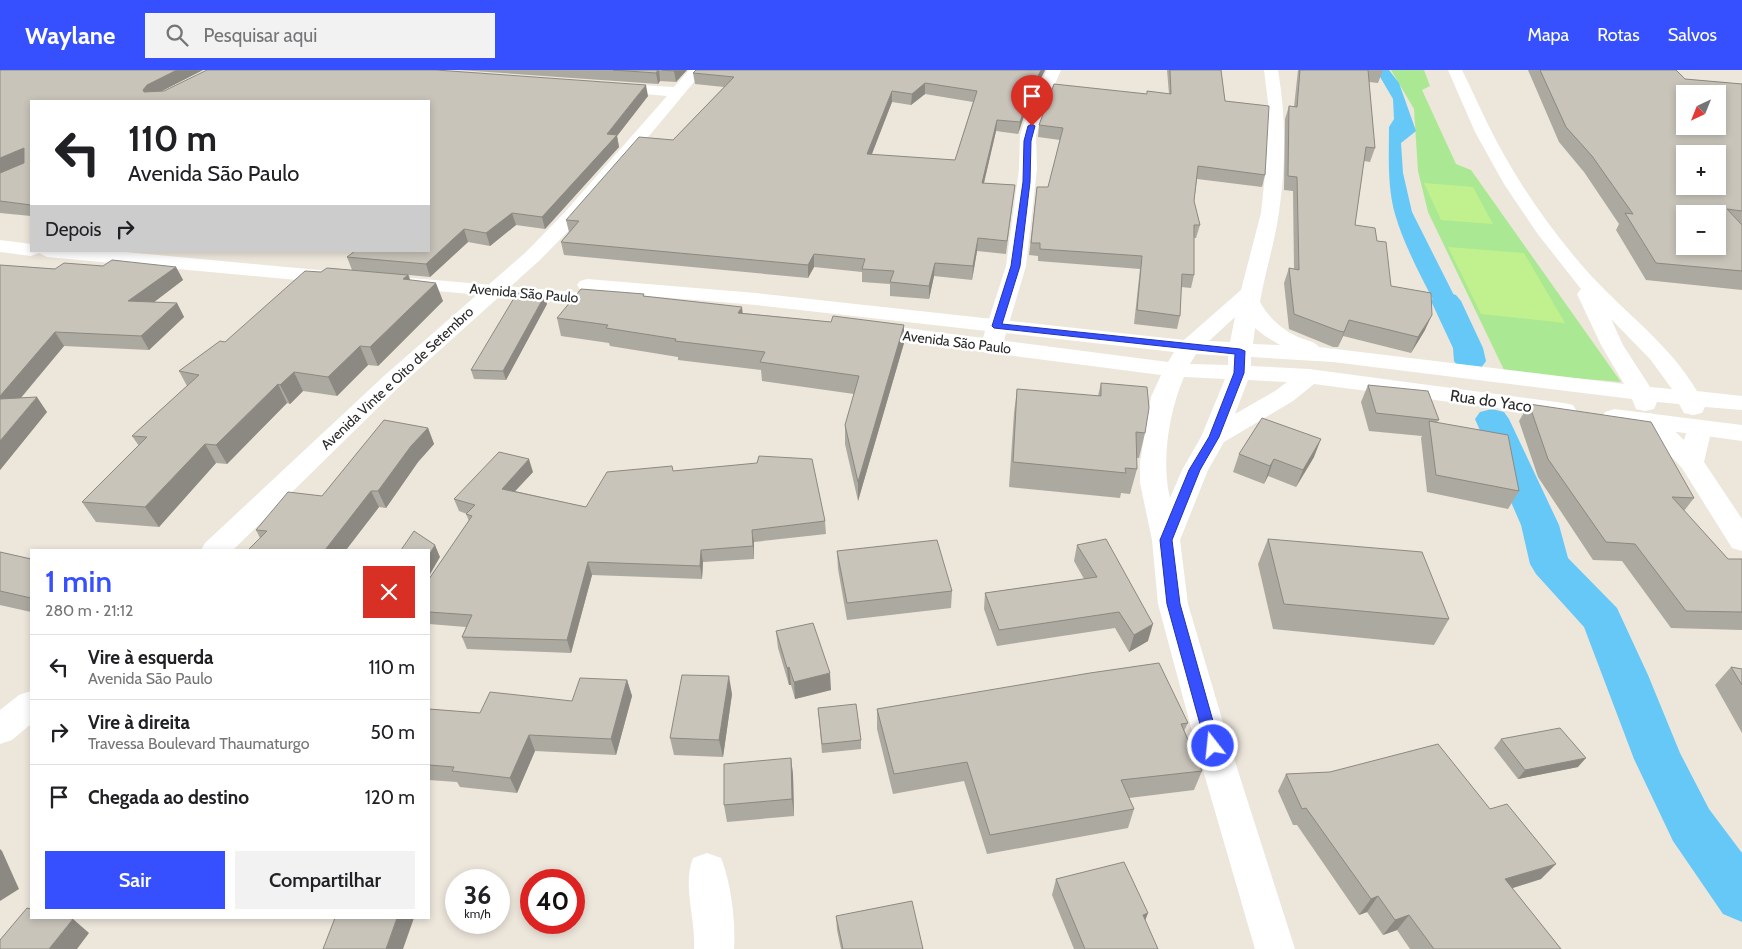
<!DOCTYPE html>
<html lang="pt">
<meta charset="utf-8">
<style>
body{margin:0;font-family:Cabin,sans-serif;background:#f2f2f2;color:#202124;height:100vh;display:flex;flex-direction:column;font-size:19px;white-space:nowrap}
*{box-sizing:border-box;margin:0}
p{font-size:16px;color:#757577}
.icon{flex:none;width:28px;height:28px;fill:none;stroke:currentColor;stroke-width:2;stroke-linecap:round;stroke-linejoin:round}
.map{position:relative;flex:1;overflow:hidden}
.drawer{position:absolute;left:30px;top:479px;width:400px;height:370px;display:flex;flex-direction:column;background:#fff;border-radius:0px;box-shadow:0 2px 8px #0003}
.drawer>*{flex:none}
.hud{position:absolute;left:30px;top:30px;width:400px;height:152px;border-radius:0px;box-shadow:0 2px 8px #0003;background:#fff;color:#202124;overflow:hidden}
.needle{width:32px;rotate:223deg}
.fabs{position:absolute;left:1676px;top:15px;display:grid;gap:10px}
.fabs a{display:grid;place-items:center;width:50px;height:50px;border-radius:0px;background:#fff;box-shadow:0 2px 8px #0003;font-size:25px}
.speed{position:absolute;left:445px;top:799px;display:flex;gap:10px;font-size:25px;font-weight:700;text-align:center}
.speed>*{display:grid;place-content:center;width:65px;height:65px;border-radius:50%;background:#fff;box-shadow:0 2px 8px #0003;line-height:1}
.speed small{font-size:12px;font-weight:400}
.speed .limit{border:8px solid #d22;background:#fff;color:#111}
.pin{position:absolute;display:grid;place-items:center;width:42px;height:42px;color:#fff;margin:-51px -21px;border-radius:50% 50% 50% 0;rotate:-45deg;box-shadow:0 0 5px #0007}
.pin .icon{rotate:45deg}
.me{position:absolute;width:55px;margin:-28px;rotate:344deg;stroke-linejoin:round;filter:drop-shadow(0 0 4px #0008)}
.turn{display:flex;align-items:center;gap:18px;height:105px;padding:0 15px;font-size:22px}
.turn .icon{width:65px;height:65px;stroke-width:2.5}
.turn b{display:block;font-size:35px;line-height:42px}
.then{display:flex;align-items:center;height:48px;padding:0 15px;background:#0003;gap:10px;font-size:19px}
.round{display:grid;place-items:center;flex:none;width:52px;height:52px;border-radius:0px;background:#f2f2f2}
.head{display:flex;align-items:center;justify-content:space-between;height:85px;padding:0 15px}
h1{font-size:30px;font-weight:600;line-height:38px;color:#3650ff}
.action{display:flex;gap:10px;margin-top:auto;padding:10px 15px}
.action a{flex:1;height:58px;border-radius:0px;background:#3650ff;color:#fff;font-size:20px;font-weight:600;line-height:58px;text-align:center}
.action a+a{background:#f2f2f2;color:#202124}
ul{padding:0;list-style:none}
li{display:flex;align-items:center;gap:15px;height:65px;padding:0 15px;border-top:1px solid #e0e0e0}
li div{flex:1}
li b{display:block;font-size:19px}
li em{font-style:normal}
header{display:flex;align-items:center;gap:30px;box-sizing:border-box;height:70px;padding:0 25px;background:#3650ff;color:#fff}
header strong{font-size:24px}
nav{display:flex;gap:28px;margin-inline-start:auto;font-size:18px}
.search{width:350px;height:45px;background:#f2f2f2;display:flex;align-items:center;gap:12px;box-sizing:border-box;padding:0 18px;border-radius:0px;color:#757577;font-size:19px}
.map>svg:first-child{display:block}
.green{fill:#abe893}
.pitch{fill:#c1f08e}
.water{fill:#66c8f7}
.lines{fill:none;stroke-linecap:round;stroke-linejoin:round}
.canal{fill:#66c8f7;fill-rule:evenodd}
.street{fill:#fff;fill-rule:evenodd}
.secondary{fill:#fff;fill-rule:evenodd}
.wall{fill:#aca9a0;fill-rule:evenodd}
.shaded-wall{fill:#8c8982}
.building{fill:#c8c4ba;stroke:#8c8982;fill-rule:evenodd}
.route{fill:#3650ff;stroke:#2334a6}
.labels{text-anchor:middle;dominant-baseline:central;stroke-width:5;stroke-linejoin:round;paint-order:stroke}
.far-street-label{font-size:14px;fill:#2a2a2a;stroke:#fff}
.street-label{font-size:16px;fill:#2a2a2a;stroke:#fff}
</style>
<header>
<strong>Waylane</strong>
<div class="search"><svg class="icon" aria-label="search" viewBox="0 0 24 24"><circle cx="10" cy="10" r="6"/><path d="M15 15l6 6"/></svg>Pesquisar aqui</div>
<nav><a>Mapa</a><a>Rotas</a><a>Salvos</a></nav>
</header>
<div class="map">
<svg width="1742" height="879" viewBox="0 0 1742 879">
<rect width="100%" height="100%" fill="#ede6db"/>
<path class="green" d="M 1391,0 L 1424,0 L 1430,16 L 1422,20 L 1456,94 L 1471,100 L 1621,312 L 1505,302 L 1428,142 L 1418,101 L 1414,39 Z"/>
<path class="pitch" d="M 1424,113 L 1473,117 L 1493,154 L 1441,150 Z
M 1448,177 L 1524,183 L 1565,253 L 1481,244 Z"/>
<path class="water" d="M 1376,0 L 1389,0 L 1399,13 L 1416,61 L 1401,73 L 1403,103 L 1412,142 L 1481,279 L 1457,276 C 1437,235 1407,186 1395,144 C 1387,116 1389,85 1389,57 L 1394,49 L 1393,29 Z"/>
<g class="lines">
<path class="canal" d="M 1446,222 L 1456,225 L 1461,231 L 1483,278 L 1486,291 L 1481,298 L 1470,300 L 1459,298 L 1454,291 L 1453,278 L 1431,231 L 1436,225 Z
M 1492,339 L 1504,342 L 1509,349 L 1559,455 L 1568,488 L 1617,538 L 1648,605 L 1680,683 L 1709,739 L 1742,783 L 1742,852 L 1723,844 L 1673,771 L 1634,689 L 1584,557 L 1536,504 L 1530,494 L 1521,455 L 1475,349 L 1480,342 Z"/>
<path class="street" d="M 689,0 L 704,0 L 579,150 L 540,190 L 401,315 L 233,480 L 201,480 L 205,473 L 385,305 L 526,182 L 565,142 L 667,26 L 608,21 L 603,20 L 601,17 L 603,14 L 608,13 L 674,17 Z
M 1047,0 L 1061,0 L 1046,35 L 1036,65 L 1037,99 L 1026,196 L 1002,277 L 999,282 L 991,284 L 983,282 L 980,277 L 1006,196 L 1019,99 L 1020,65 L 1030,35 Z
M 1650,343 L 1659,346 L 1684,370 L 1690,352 L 1699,350 L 1708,352 L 1712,358 L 1704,392 L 1742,449 L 1742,481 L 1732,478 L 1682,398 L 1638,351 L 1641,346 Z
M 31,621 L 31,654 L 12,670 L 0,674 L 0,640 L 19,625 Z
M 707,783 L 721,788 C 731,812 736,853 734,879 L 694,879 C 696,849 682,816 693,788 Z"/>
<path class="secondary" d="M 1264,0 L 1278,0 C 1286,46 1286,95 1279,142 C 1275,172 1265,202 1260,232 C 1269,248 1281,259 1298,267 C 1305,270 1314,271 1319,277 L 1624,314 L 1601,275 L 1577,224 L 1581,219 L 1537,163 L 1504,114 L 1475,62 L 1448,0 L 1462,0 C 1474,24 1484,48 1497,72 C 1521,117 1551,160 1585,199 C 1622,241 1669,273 1697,321 L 1742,326 L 1742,340 L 1705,337 L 1702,343 L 1693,345 L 1684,343 L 1679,334 L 1657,332 L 1654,339 L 1645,341 L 1636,339 L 1632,329 L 1333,292 L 1251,287 L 1251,296 L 1309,299 L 1564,333 L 1573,335 L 1576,340 L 1573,345 L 1564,347 L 1314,314 L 1293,331 L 1224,372 L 1208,400 L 1180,470 L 1188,534 L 1230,676 L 1295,879 L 1255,879 L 1196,676 L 1158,534 L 1152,470 L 1140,413 L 1140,392 L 1151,327 L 1161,305 L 867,267 L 859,265 L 856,260 L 859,255 L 867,253 L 1168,292 L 1174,282 L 756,235 L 587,221 L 580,219 L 577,215 L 580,211 L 587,209 L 756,223 L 1184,270 L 1241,220 L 1261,143 L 1266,95 L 1268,32 ZM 1235,247 L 1230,272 L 1209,271 ZM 1611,249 L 1650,289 L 1672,319 L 1650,317 L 1623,275 ZM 1255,258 L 1265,266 L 1280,275 L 1253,274 ZM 1196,284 L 1228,286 L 1228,295 L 1190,294 ZM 1184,307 L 1225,309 L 1201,367 L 1182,400 L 1170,428 C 1161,392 1169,341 1184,307 ZM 1248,310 L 1287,312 L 1275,321 L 1235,344 Z
M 0,170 L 31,174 L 31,181 L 115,181 L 340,202 L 347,204 L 350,208 L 347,212 L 340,214 L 47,187 L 39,183 L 31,186 L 0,182 Z
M 400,207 L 611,225 L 619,226 L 622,231 L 619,236 L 611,237 L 393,217 L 390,213 L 393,209 Z
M 1614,339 L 1742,355 L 1742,371 L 1605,352 L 1602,347 L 1605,342 Z"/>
</g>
<path class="wall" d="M 0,0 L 203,0 L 162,21 L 648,26 L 617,66 L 619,77 L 545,159 L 516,155 L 490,176 L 468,172 L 430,207 L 409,205 L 410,210 L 443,231 L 378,296 L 368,295 L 337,326 L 303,321 L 290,334 L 287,333 L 227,394 L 216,393 L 159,457 L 96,452 L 82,432 L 139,376 L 132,366 L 187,316 L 179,301 L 225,272 L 321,202 L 352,200 L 347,187 L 429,181 L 429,31 L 31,31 L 31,146 L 0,143 Z
M 459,0 L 687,0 L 676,12 L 660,11 L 658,14 Z
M 1045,0 L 1028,34 L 1018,64 L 996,61 L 984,113 L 1015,115 L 1006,184 L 977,181 L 972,210 L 934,206 L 929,229 L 890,226 L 890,214 L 862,212 L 862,202 L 814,197 L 808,208 L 564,185 L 561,172 L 569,162 L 566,150 L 673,70 L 724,17 L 695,14 L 693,3 ZM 925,24 L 973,32 L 955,90 L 871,85 L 892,32 L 911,35 Z
M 1167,0 L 1221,0 L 1225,31 L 1265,105 L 1262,117 L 1197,109 L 1194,131 L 1200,155 L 1196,168 L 1194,168 L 1194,205 L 1191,218 L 1181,217 L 1180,246 L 1177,259 L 1134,254 L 1140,199 L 1038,191 L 1038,186 L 1029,185 L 1037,117 L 1048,117 L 1060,70 L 1038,67 L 1039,55 L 1147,24 L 1169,24 Z
M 1298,0 L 1383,0 L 1378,13 L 1369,12 L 1375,78 L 1370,92 L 1364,91 L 1355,155 L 1377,171 L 1391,216 L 1425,260 L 1411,283 L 1343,266 L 1338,277 L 1333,277 L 1289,259 L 1284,213 L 1289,198 L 1294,199 L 1293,121 L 1284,120 L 1285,49 L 1289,36 L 1294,37 Z
M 1528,0 L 1676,0 L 1685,9 L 1742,14 L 1742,220 L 1646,210 L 1616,160 L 1619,154 L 1584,102 L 1559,72 Z
M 0,195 L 55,199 L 103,196 L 176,197 L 183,210 L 154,232 L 177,233 L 184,247 L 149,280 L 64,276 L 21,328 L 47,342 L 0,400 Z
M 644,226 L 742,243 L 831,252 L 904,255 L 904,273 L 858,431 L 845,374 L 845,355 L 854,324 L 762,311 L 761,300 L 678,290 L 678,287 L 610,276 L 609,273 L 561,266 L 557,248 Z
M 547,234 L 506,310 L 474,309 L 471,300 Z
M 1101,313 L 1145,363 L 1139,388 L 1136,388 L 1137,399 L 1130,424 L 1121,423 L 1120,428 L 1009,417 L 1014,343 L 1017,319 L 1098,326 Z
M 1368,315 L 1439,350 L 1437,352 L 1519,421 L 1508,439 L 1427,422 L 1421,368 L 1422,366 L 1369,361 L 1361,332 Z
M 1529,334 L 1694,428 L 1684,441 L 1728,489 L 1742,489 L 1742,560 L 1671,558 L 1622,491 L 1593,490 L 1538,407 L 1519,351 Z
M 428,358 L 434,374 L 418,392 L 386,438 L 379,437 L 346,480 L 248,480 L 260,468 L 256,460 L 322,426 Z
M 1239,384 L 1314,387 L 1296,417 L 1268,406 L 1264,414 L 1233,402 Z
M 673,401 L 825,451 L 826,464 L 754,472 L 754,489 L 703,492 L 702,509 L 592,505 L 571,583 L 467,579 L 462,567 L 466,557 L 429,554 L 429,509 L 469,451 L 466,444 L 467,444 L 459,441 L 454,429 L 533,402 L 515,421 L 586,437 Z
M 1268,469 L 1449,549 L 1434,575 L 1273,559 L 1258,494 Z
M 1077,475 L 1148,571 L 1129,582 L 1115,558 L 997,576 L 984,539 L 985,523 L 1084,509 L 1074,491 Z
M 837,481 L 952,521 L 951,538 L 847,550 L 838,499 Z
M 0,482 L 31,489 L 31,542 L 0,535 Z
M 776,561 L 831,620 L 795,629 L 791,615 L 789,615 L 778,578 Z
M 1731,597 L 1742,599 L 1742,663 L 1715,615 Z
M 627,610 L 632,626 L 616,685 L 535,681 L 517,723 L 460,717 L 457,712 L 429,710 L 429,639 L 480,643 L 572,631 Z
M 732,624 L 723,687 L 674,685 L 670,668 Z
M 818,638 L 861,670 L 861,679 L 822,683 Z
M 877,639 L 1188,653 L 1184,661 L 1202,701 L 1194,720 L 1129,728 L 1134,739 L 1128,758 L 987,784 L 964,711 L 893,724 L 877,659 Z
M 1501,669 L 1578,697 L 1518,709 L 1494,678 Z
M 791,688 L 793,705 L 794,746 L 727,752 L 724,735 Z
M 1286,704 L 1541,809 L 1512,818 L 1561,879 L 1410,879 L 1397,860 L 1383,865 L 1367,842 L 1359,845 L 1297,755 L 1293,755 L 1278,721 Z
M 1056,809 L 1145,851 L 1158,879 L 1074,879 L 1052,825 Z
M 836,846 L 923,879 L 841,879 L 837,860 Z"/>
<path class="shaded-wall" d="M 177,0 L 203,0 L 152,26 L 148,31 L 143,20 L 147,15 Z
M 659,0 L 660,11 L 658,14 L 656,3 Z
M 675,0 L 687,0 L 676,12 L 674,1 Z
M 1041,0 L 1045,0 L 1028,34 L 1018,64 L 1020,52 L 1030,23 Z
M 925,13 L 925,24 L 911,35 L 912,24 Z
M 646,15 L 648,26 L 617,66 L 619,77 L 545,159 L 542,147 Z
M 892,21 L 892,32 L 867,97 L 867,84 Z
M 997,50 L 996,61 L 981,125 L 982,113 Z
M 24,78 L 31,90 L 0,104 L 0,88 Z
M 512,143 L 516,155 L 490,176 L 486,163 Z
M 464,159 L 468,172 L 430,207 L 426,194 Z
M 978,168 L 977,181 L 972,210 L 973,196 Z
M 814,184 L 814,197 L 808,208 L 808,195 Z
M 935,193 L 934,206 L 929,229 L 929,216 Z
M 176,197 L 183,210 L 137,245 L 128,231 Z
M 408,205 L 415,222 L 403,209 Z
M 436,213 L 443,231 L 378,296 L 370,277 Z
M 545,225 L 547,234 L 506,310 L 503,301 Z
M 177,233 L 184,247 L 149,280 L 141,266 Z
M 742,237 L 744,255 L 738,243 Z
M 1432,245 L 1425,260 L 1411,283 L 1418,267 Z
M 1349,250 L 1343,266 L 1338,277 L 1344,262 Z
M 904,255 L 904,273 L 858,431 L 858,412 Z
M 55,262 L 64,276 L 7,344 L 0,334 L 0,326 Z
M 360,276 L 368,295 L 337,326 L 328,307 Z
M 294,302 L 303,321 L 290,334 L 280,315 Z
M 278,314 L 287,333 L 227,394 L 216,375 Z
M 37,327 L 47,342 L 0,400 L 0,371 Z
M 428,358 L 434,374 L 418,392 L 386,438 L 378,421 L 411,376 Z
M 1321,369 L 1314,387 L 1296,417 L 1303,400 Z
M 205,374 L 216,393 L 159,457 L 145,437 Z
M 529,389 L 533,402 L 506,431 L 502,419 Z
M 1274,389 L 1268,406 L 1264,414 L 1270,396 Z
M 371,421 L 379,437 L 346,480 L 325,480 Z
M 752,460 L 754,472 L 754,489 L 753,476 Z
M 435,475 L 440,487 L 429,506 L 429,485 Z
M 701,480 L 703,492 L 702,509 L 700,496 Z
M 588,492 L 592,505 L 571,583 L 567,570 Z
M 1153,554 L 1148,571 L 1129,582 L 1134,565 Z
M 789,597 L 791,615 L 789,615 L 787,598 Z
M 830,603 L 831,620 L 795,629 L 794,612 Z
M 729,606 L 732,624 L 723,687 L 719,670 Z
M 627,610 L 632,626 L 616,685 L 611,669 Z
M 529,665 L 535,681 L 517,723 L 510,708 Z
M 791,688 L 793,705 L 794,746 L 792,729 Z
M 1586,688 L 1578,697 L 1518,709 L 1525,700 Z
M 0,779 L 2,781 L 19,819 L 0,831 Z
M 1556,794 L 1541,809 L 1491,825 L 1505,809 Z
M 1378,826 L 1367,842 L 1359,845 L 1371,829 Z
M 1148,843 L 1142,859 L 1143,845 Z
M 1409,845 L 1397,860 L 1383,865 L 1395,850 Z
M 397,848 L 414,848 L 403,879 L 386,879 Z
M 73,849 L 89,863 L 77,879 L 49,879 Z"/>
<path class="building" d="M 0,0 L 177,0 L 147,15 L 143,20 L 144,22 L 164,21 L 207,0 L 436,0 L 646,15 L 607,64 L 617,65 L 542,147 L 512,143 L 486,163 L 464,159 L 426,194 L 347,187 L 355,181 L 429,181 L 429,31 L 31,31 L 31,135 L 0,131 L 0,103 L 24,93 L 24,78 L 0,88 Z
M 613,0 L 658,0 L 656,3 Z
M 662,0 L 675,0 L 674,1 Z
M 696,0 L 1041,0 L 1030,23 L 1020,52 L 997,50 L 982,113 L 1015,115 L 1007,171 L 978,168 L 973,196 L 935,193 L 929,216 L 890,212 L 894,201 L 862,199 L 865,189 L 814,184 L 808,195 L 561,172 L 579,151 L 566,150 L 639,67 L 673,70 L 734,7 L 693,3 ZM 925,13 L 977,21 L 955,90 L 867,84 L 892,21 L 912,24 Z
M 1170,0 L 1221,0 L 1225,31 L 1269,36 L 1265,105 L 1198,96 L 1194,131 L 1200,155 L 1194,155 L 1194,205 L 1182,204 L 1180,246 L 1137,240 L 1142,186 L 1040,179 L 1040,173 L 1031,173 L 1037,117 L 1048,117 L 1063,58 L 1039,55 L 1054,14 L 1147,24 L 1147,21 L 1171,24 Z
M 1300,0 L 1368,0 L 1375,78 L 1366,77 L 1355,155 L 1375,158 L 1377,171 L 1386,172 L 1391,216 L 1431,223 L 1432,245 L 1418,267 L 1349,250 L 1344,262 L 1339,261 L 1294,244 L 1289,198 L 1299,200 L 1297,107 L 1288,106 L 1289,36 L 1297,37 Z
M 1540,0 L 1676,0 L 1685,9 L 1742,14 L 1742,141 L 1727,139 L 1742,155 L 1742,201 L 1656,193 L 1625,143 L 1633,144 L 1592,86 L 1566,57 ZM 1685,24 L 1718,24 L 1718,56 L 1685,56 ZM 1685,84 L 1718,84 L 1718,116 L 1685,116 ZM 1685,144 L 1718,144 L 1718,176 L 1685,176 Z
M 112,190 L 176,197 L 128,231 L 177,233 L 141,266 L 55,262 L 0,326 L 0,195 L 55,199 L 64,193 L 103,196 Z
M 327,198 L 408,205 L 403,209 L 436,213 L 370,277 L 360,276 L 328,307 L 294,302 L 280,315 L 278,314 L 216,375 L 205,374 L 145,437 L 82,432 L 147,367 L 132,366 L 199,305 L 179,301 L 220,271 L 225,272 L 305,201 L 321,202 Z
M 581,219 L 644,224 L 643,226 L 742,237 L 738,243 L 831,252 L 833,246 L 904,255 L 858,412 L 845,355 L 859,306 L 760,292 L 765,282 L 675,271 L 676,269 L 606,258 L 608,255 L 557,248 Z
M 517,223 L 545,225 L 503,301 L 471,300 Z
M 1101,313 L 1147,317 L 1149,338 L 1145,363 L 1136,362 L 1137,399 L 1125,398 L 1126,403 L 1013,392 L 1017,319 L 1101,326 Z
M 1368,315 L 1428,321 L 1439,350 L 1376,343 Z
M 37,327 L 0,371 L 0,329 Z
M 1529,334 L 1651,352 L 1694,428 L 1672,427 L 1728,489 L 1742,489 L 1742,542 L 1686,541 L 1635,474 L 1606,472 L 1548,389 Z
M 1262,348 L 1321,369 L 1303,400 L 1274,389 L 1270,396 L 1239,384 Z
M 384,350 L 428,358 L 411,376 L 378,421 L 371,421 L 325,480 L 248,480 L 267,461 L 256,460 L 288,422 L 322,426 Z
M 1429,351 L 1508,365 L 1519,421 L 1436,405 Z
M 499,382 L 529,389 L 502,419 L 586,437 L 607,402 L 672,396 L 673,401 L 757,393 L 759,386 L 812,389 L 825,451 L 752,460 L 753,476 L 701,480 L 700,496 L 588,492 L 567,570 L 462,567 L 472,545 L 429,542 L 429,509 L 472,446 L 466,444 L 475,435 L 454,429 Z
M 414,461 L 435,475 L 429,485 L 429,480 L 401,480 Z
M 1106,469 L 1153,554 L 1134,565 L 1119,542 L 999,560 L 985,523 L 1097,507 L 1077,475 Z
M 1268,469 L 1422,482 L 1449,549 L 1284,534 Z
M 937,470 L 952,521 L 847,533 L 837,481 Z
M 0,482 L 31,489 L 31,528 L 0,521 Z
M 813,553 L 830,603 L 794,612 L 789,597 L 787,598 L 776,561 Z
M 1159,593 L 1188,653 L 1181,654 L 1202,701 L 1121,710 L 1134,739 L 990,765 L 967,692 L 894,704 L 877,639 L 1090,603 Z
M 1731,597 L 1742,599 L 1742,615 Z
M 682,605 L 729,606 L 719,670 L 670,668 Z
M 580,608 L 627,610 L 611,669 L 529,665 L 510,708 L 452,701 L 454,697 L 429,695 L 429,639 L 480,643 L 490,622 L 572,631 Z
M 856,634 L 861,670 L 822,674 L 818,638 Z
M 1560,658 L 1586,688 L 1525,700 L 1501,669 Z
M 1438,674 L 1490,739 L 1507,734 L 1556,794 L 1505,809 L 1561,879 L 1434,879 L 1409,845 L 1395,850 L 1378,826 L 1371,829 L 1306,738 L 1302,739 L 1286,704 L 1330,702 Z
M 791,688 L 792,729 L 724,735 L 724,694 Z
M 1124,792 L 1148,843 L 1143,845 L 1158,879 L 1085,879 L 1056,809 Z
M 912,831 L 923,879 L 843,879 L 836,846 Z
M 27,838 L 31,839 L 31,848 L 65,848 L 73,849 L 49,879 L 0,879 L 0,870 Z
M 335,848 L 397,848 L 386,879 L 323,879 Z"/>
<path class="route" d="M 1032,54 L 1035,56 L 1031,71 L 1030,112 L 1020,196 L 1002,254 L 1240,279 L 1245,281 L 1244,303 L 1219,367 L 1200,400 L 1172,470 L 1180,534 L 1220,676 L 1218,680 L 1213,682 L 1208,680 L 1206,676 L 1167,534 L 1160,470 L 1189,400 L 1209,367 L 1234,303 L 1235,284 L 994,258 L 992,256 L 1011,196 L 1023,112 L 1024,71 L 1028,56 Z"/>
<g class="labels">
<g class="far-street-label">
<text transform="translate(524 223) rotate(5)">Avenida São Paulo</text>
<text transform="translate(957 272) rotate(7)">Avenida São Paulo</text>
<text transform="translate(397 308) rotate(-43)">Avenida Vinte e Oito de Setembro</text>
</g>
<g class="street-label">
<text transform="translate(1491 331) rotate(8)">Rua do Yaco</text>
</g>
</g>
</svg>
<div class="fabs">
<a><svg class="needle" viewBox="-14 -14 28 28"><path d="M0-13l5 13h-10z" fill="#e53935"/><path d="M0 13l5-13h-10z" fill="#757577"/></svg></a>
<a>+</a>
<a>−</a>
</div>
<div class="speed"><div>36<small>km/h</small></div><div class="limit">40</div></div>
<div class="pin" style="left:1032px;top:56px;background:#d93025"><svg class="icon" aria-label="arrive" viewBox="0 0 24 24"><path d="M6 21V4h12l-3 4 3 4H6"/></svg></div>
<svg class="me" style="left:1213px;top:676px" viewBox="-20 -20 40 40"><circle r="17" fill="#3650ff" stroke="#fff" stroke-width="3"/><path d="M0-11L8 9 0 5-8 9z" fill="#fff"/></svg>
<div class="hud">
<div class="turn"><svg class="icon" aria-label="left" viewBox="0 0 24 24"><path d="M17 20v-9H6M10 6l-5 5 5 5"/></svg><div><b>110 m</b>Avenida São Paulo</div></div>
<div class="then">Depois<svg class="icon" aria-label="right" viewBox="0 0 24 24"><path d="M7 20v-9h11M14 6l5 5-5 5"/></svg></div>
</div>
<section class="drawer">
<div class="head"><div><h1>1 min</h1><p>280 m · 21:12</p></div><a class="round" style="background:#d93025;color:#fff"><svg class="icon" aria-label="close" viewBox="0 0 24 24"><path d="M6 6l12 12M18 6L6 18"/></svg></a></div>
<ul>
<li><svg class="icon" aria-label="left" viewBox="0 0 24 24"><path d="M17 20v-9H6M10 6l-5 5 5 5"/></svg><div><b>Vire à esquerda</b><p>Avenida São Paulo</p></div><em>110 m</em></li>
<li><svg class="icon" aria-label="right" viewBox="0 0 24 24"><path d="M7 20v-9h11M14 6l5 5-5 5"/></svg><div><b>Vire à direita</b><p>Travessa Boulevard Thaumaturgo</p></div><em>50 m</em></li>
<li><svg class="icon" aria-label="arrive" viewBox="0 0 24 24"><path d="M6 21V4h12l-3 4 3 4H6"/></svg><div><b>Chegada ao destino</b></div><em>120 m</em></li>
</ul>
<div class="action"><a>Sair</a><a>Compartilhar</a></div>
</section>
</div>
